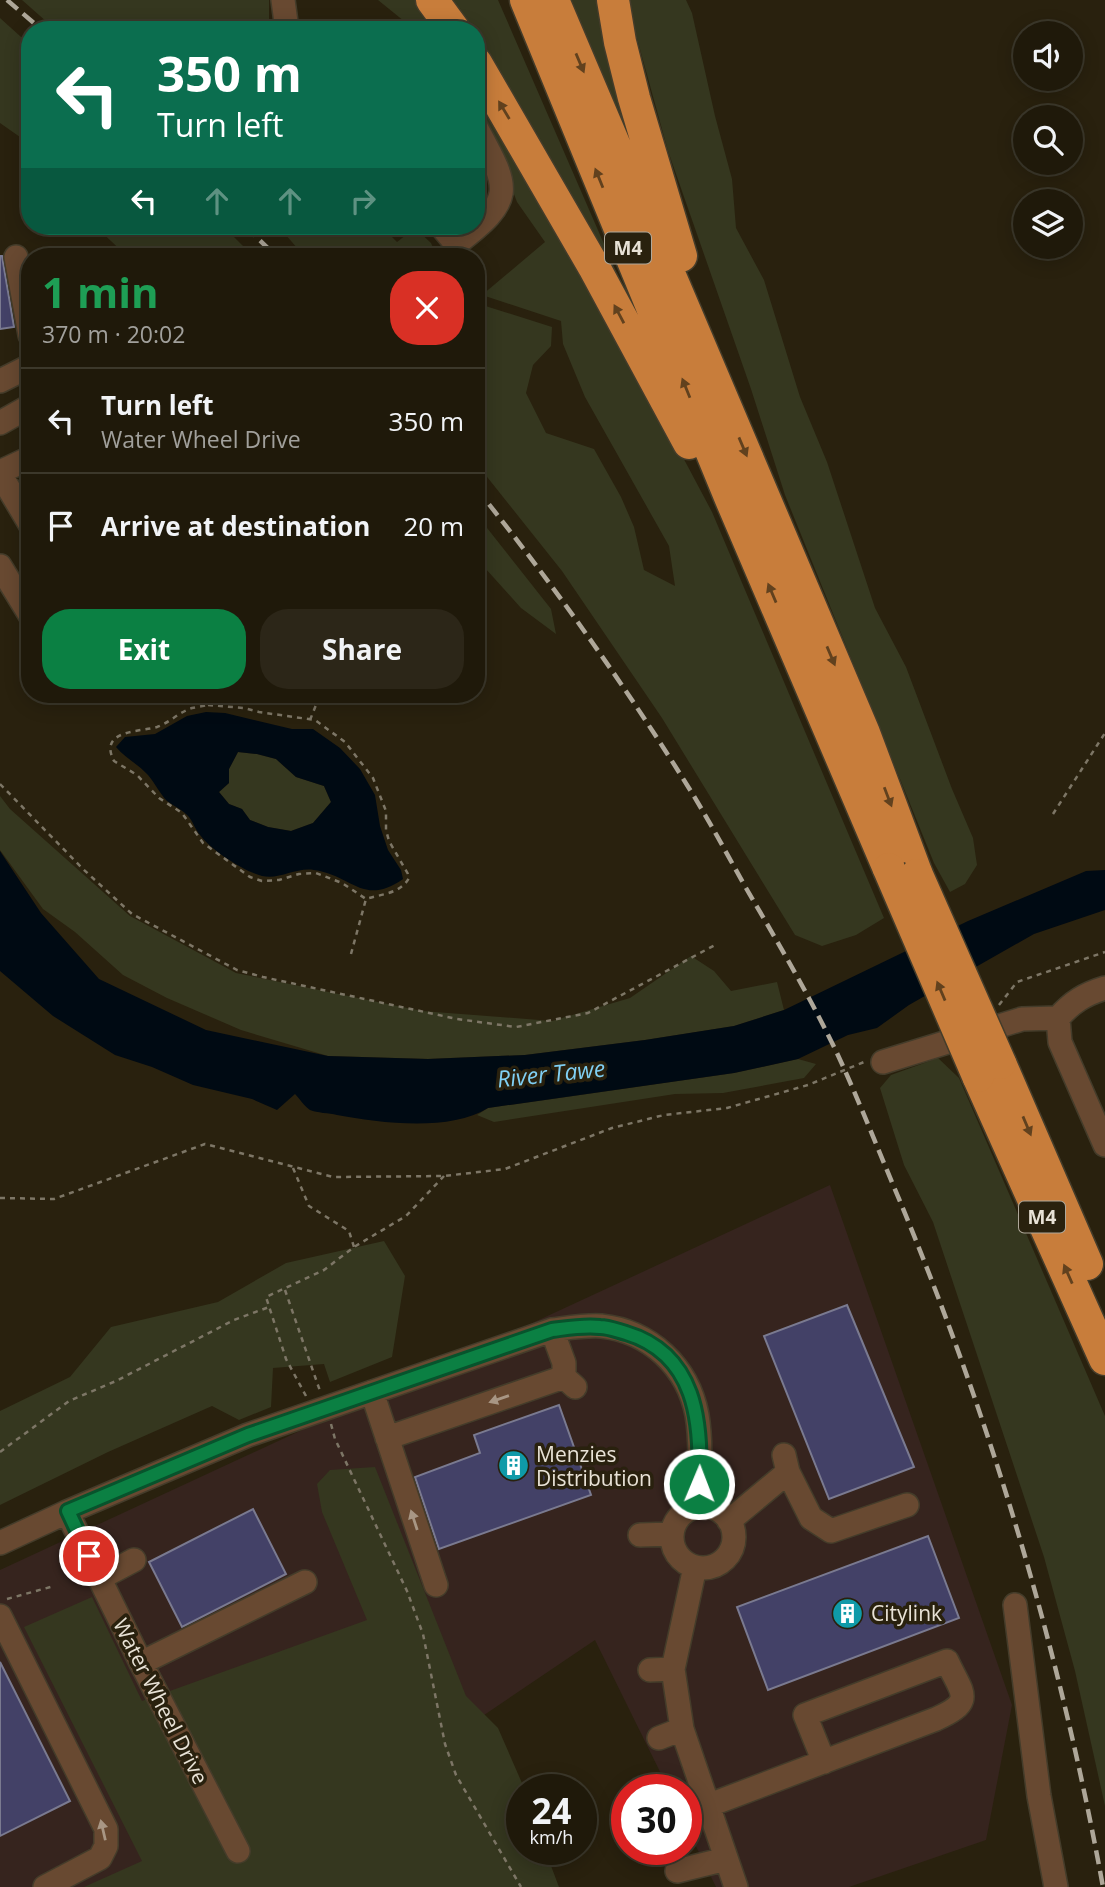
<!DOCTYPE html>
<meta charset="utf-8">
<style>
body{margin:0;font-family:"Open Sans",sans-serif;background:#2c2618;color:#f1f3f6;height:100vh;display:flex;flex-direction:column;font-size:26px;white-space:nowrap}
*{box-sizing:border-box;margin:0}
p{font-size:23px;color:#a1a09c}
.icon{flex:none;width:38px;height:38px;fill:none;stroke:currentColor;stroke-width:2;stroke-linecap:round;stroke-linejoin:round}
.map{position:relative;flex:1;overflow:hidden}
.details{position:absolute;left:21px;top:248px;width:464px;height:455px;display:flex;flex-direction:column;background:#1f190a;border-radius:28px;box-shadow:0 4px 18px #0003,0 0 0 2px #3c382b}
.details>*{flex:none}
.top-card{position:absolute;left:21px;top:21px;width:464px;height:214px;border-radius:28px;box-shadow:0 4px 18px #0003,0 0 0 2px #3c382b;background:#0b6e4f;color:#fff;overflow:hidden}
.controls{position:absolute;left:1013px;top:21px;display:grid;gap:14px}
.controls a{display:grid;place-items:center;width:70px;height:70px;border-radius:50%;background:#1f190a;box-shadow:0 4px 18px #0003,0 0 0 2px #3c382b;font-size:35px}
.speed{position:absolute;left:506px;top:1774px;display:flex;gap:14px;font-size:35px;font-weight:700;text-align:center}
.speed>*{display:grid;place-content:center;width:91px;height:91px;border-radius:50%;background:#1f190a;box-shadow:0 4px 18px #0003,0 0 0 2px #3c382b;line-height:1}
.speed small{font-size:18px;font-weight:400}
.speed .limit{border:10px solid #d22;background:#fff;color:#111}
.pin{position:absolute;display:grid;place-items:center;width:60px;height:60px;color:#fff;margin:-30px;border:4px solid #fff;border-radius:50%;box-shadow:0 2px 7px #0007}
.me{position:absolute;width:77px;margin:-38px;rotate:1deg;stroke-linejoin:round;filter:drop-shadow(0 0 5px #0008)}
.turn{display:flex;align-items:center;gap:24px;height:147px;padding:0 21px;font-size:32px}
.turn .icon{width:91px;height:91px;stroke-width:2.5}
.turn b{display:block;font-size:49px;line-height:60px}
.lanes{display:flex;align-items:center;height:66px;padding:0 21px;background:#0003;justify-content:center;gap:35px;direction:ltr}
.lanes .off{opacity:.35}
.round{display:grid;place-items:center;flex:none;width:74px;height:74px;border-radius:28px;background:#2c2618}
.summary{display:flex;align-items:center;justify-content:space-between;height:119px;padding:0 21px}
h1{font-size:42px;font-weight:700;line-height:52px;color:#1e9e55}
.primary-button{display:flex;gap:14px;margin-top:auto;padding:14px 21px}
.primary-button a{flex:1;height:80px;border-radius:28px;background:#0b8043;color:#fff;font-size:28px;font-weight:700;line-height:80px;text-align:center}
.primary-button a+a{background:#2c2618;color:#f1f3f6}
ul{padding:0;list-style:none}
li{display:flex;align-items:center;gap:21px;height:105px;padding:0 21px;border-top:2px solid #3c382b}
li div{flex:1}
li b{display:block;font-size:26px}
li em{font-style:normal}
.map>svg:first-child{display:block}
.commercial{fill:#36241e}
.green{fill:#35371f}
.water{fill:#000a13;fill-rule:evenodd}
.building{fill:#434167;stroke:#7a7a90;stroke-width:2}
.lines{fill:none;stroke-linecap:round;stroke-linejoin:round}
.minor-casing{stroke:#443c2a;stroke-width:26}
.highway-casing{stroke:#443c2a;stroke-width:35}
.path{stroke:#7d7666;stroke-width:2.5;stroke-dasharray:5 5;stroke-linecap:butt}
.minor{stroke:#684931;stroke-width:23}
.highway{stroke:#c87d3b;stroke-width:32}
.rail{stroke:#aea799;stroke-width:4.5;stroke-dasharray:14 7;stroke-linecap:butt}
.highway-bridge-casing{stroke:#443c2a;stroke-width:35;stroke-linecap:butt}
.highway-bridge{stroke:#c87d3b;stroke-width:32}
.oneway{fill:#61411e}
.oneway2{fill:#a89684}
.route-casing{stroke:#07532c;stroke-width:18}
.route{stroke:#0b8043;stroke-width:12}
.labels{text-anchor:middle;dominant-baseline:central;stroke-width:7;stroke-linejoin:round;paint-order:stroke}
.shield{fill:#29210e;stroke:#afa89a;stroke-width:2}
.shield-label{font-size:19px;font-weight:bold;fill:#e8e2d6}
.poi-label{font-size:21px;fill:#e8e2d6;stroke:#29210e;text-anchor:start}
.street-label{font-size:21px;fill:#e8e2d6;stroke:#29210e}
.water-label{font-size:23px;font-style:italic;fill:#80d0f4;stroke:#29210e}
</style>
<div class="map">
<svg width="1105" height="1887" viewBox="0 0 1105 1887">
<rect width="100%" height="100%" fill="#29210e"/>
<path class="commercial" d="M 830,1185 L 1012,1705 L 986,1840 L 849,1887 L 716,1887 L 686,1826 L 686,1790 L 669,1790 L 595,1640 L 277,1855 L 193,1887 L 0,1887 L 0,1570 Z"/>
<path class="green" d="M 22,0 L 269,0 L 269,30 L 56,30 Z
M 378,0 L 418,0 L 442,30 L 415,30 Z
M 445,0 L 498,0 L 624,290 L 534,141 L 476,35 L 476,30 L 473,30 Z
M 565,0 L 606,0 L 655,200 Z
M 630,0 L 686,0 L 692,13 L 715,116 L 732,179 L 736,228 L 764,280 L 800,397 L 827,462 L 875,608 L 906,667 L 952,789 L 973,838 L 977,865 L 965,884 L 950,892 L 934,863 L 785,495 L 751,389 L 668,151 L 630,13 Z
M 0,18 L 30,45 L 30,144 L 0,123 Z
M 476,84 L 533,175 L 712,512 L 884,918 L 856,935 L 822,946 L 795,935 L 662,718 L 562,571 L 476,463 L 476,303 L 552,327 L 551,346 L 533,365 L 526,393 L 546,433 L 594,449 L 621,497 L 634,527 L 644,570 L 675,586 L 669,546 L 585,397 L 563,344 L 561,321 L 482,295 L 545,242 L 517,202 L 509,181 L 476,115 Z
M 95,226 L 223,226 L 254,257 L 128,257 Z
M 278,226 L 381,226 L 397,242 L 415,228 L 431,243 L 437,257 L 305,257 Z
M 476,514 L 551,609 L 556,634 L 521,608 L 476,558 Z
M 238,752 L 257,754 L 276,759 L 296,777 L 324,786 L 331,802 L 313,823 L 291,831 L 268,827 L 250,820 L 242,809 L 229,804 L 219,792 L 229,783 L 229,769 Z
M 0,796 L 10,809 L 130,916 L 236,973 L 422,1011 L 552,1021 L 630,998 L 691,956 L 714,971 L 731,991 L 777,982 L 784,1010 L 734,1026 L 645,1040 L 525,1055 L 428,1059 L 328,1056 L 241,1030 L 167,998 L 123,975 L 75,932 L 43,909 L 0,850 Z
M 938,1058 L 959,1078 L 1105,1416 L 1105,1806 L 1075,1671 L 1044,1557 L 933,1222 L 904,1165 L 880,1088 L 891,1075 Z
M 798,1059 L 816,1064 L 804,1078 L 723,1093 L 675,1094 L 494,1122 L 477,1115 L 488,1108 L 734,1073 Z
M 384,1241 L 405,1276 L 392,1357 L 330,1382 L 324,1364 L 273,1368 L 271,1407 L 239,1420 L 212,1406 L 108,1452 L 0,1505 L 0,1411 L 70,1377 L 111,1327 L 218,1302 L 286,1263 Z
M 375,1467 L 466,1696 L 498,1728 L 525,1790 L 522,1790 L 522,1850 L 545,1850 L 559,1887 L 84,1887 L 142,1861 L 24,1627 L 92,1597 L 142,1701 L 367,1620 L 322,1512 L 317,1484 L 330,1470 Z"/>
<path class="water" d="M 206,712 L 225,713 L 292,729 L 313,729 L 340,748 L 360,769 L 375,795 L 380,826 L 388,850 L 401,870 L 403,879 C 363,907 352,875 314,870 C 296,867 280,880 262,876 C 243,871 211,850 200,835 C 195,829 193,822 189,817 C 183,810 174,806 167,801 C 160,794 155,783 148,775 C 138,764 125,758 116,747 L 125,737 L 155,734 L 187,716 ZM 238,752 L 257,754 L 276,759 L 296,777 L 324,786 L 331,802 L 313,823 L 291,831 L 268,827 L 250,820 L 242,809 L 229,804 L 219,792 L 229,783 L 229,769 Z
M 0,851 L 41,913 L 99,979 L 206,1030 L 328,1056 L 428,1059 L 525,1055 L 645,1040 L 734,1026 L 784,1010 L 968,921 L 1086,871 L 1105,870 L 1105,910 L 1034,934 L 909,1005 L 877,1028 L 848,1035 L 798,1059 L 734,1073 L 488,1108 C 450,1132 380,1123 337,1115 C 329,1113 317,1113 310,1110 C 305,1107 299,1098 295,1094 L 277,1110 L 252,1099 L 193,1085 L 152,1067 L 115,1055 L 53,1016 L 0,971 Z"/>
<path class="building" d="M 0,256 L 2,256 L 14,327 L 0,329 Z
M 847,1305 L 914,1467 L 829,1499 L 764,1336 Z
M 559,1405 L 591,1495 L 439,1549 L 415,1477 L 480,1453 L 474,1435 Z
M 253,1509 L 286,1574 L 182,1627 L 149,1562 Z
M 928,1536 L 959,1618 L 768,1690 L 737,1607 Z
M 0,1662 L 70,1801 L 0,1836 Z"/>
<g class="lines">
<defs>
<path id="minor" d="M 283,0 L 287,30
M 441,226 L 456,244 C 516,198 510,190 476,127
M 16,257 L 30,335
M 0,381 L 30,366
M 0,423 L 30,406
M 0,472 L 30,458
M 0,474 L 30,524
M 0,566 L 30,615
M 1058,1018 L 1060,1042 L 1105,1145
M 883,1062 L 1022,1019 L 1058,1018 C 1072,1002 1085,994 1105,988
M 552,1330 L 564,1363 L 564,1377 L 575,1387
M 372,1392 L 436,1585
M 387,1438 L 564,1377
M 784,1455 L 788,1472 L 811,1518 L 831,1531 L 907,1505
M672 1537a31 31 0 1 1 62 0a31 31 0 1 1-62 0Z
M 67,1512 L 141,1663 L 238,1851
M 729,1521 L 788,1472
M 640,1535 L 672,1534
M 0,1543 L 67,1512 L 248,1435 L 552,1330 C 568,1328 585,1325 601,1326 C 650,1331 688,1367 697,1415 C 702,1445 699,1477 698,1507
M 695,1567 L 673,1669 L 682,1729 L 736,1887
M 100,1578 L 134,1560
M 1015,1605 L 1039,1796 L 1056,1887
M 0,1616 L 106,1829 L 106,1846 L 100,1858 L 45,1887
M 141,1663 L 305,1582
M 650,1670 L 673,1669
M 659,1738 L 682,1729
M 707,1806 L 936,1719 C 976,1701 962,1694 947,1661 L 805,1715 L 824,1762
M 677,1871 L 726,1859"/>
<path id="highway" d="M 432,0 L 454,30
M 526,0 L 730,497 L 889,869
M 553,0 L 864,733 L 917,875
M 613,0 L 620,42 L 634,98 L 681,256
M 476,63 L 594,267 L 689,443
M 1000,1063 L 1087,1264
M 978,1076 L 1105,1359"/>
</defs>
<use href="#minor" class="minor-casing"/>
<use href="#highway" class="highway-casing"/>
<path class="path" d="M 214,695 L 215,705
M 208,705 L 244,708 L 259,712 L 315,720 L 345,742 L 373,778 L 386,811 L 386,830 L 389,841 L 408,874 L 409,878 C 400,894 381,894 366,899 L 342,883 L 316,873 L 299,874 L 279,880 L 262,881 L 250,877 L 203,843 L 182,813 L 159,798 L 137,775 L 114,761 C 98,730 139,732 157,727 C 169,723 179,712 192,708 C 197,707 203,706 208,705 Z
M 310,720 L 320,695
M 0,784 L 83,869 L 132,914 L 237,970 L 263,977 L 457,1019 L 516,1027 L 588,1013 L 715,945
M 1053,814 L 1105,733
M 351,954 L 366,899
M 999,1005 L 1017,982 L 1105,952
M 293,1168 L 309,1206 L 349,1231 L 354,1247
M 0,1198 L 54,1199 L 205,1144 L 333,1177 L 444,1176 L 505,1169 L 612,1128 L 664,1115 L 727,1108 L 808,1085 L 864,1062
M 285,1290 L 320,1391
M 306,1396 L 286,1359 L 266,1297 L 324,1270 L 354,1247 L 406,1216 L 444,1176
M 331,1424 L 335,1439 L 407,1591 L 423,1634 L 445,1744 L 456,1775 L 521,1887
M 0,1452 L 69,1401 L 116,1381 L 234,1320 L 269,1307
M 7,1599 L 54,1586"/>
<use href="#minor" class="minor"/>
<use href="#highway" class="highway"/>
<path class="rail" d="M 7,0 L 42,30
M 245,226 L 277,257
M 476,488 C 553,584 627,688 692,793 C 711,824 728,856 746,888 C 777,941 809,995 836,1051 C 857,1096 875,1142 894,1187 C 989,1413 1059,1646 1103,1887"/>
<defs>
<path id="highway-bridge" d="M 889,869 L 978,1076
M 917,875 L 1000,1063"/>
</defs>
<use href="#highway-bridge" class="highway-bridge-casing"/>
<use href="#highway-bridge" class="highway-bridge"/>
</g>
<defs><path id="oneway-solid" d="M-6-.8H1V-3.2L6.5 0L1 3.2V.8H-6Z" transform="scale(1.75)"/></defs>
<g class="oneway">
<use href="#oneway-solid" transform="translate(580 63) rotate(67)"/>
<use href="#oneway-solid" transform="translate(504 110) rotate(-121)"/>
<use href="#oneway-solid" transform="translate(599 178) rotate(-112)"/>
<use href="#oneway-solid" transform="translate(619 314) rotate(-118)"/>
<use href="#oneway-solid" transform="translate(686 388) rotate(-112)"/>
<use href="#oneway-solid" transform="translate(743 447) rotate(67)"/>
<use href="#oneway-solid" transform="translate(772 593) rotate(-113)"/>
<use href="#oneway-solid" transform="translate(831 656) rotate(67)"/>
<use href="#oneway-solid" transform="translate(888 797) rotate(69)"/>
<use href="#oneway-solid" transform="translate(941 991) rotate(-113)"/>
<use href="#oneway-solid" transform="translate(1027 1126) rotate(67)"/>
<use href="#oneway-solid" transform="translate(1068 1274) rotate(-114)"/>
</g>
<g class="oneway2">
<use href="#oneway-solid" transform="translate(499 1399) rotate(161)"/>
<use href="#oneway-solid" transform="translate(414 1520) rotate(-108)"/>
<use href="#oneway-solid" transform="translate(103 1830) rotate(-103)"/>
</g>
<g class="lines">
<defs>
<path id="route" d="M 89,1556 L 68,1511 L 248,1435 L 552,1330 C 568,1328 584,1325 600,1327 C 609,1327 618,1331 626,1333 C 696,1354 702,1422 699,1484"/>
</defs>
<use href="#route" class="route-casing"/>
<use href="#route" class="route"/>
</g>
<defs>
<symbol id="building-disc" viewBox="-11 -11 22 22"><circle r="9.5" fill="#0f9aa8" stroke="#29210e"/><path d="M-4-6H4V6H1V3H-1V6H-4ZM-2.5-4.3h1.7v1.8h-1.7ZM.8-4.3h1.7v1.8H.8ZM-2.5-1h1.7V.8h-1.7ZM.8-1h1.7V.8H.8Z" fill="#fff"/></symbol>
</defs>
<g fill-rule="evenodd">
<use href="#building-disc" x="496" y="1448" width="35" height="35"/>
<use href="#building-disc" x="830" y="1596" width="35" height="35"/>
</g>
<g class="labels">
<g class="shield">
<rect x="605" y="232.5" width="46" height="31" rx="5"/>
<rect x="1019" y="1201.5" width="46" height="31" rx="5"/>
</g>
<g class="shield-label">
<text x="628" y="248">M4</text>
<text x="1042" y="1217">M4</text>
</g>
<g class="poi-label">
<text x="536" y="1454">Menzies<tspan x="536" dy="24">Distribution</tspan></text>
<text x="871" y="1613">Citylink</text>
</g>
<g class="street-label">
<text transform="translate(161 1701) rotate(63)">Water Wheel Drive</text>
</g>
<g class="water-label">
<text transform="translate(551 1073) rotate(-6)">River Tawe</text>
</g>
</g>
</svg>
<div class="controls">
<a><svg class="icon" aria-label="sound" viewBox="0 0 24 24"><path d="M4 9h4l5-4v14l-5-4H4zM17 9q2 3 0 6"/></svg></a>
<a><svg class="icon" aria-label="search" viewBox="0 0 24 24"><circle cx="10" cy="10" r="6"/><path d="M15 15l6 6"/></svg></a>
<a><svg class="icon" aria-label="layers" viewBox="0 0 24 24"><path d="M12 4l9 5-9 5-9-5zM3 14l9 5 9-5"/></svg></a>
</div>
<div class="speed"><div>24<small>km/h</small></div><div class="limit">30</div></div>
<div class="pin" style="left:89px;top:1556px;background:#d93025"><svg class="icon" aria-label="arrive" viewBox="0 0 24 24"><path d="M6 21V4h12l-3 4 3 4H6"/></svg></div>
<svg class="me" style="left:699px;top:1484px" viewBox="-20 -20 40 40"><circle r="17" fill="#0b8043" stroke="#fff" stroke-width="3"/><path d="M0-11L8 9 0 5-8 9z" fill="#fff"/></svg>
<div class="top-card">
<div class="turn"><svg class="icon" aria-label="left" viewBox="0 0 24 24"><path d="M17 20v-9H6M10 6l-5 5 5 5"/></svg><div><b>350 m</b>Turn left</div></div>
<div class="lanes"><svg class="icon" aria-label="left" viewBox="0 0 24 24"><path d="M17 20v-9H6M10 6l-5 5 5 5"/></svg><svg class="icon off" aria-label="ahead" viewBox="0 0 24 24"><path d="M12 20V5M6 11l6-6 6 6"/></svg><svg class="icon off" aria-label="ahead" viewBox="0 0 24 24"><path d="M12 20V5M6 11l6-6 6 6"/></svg><svg class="icon off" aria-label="right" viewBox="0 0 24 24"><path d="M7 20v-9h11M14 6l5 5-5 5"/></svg></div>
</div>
<section class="details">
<div class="summary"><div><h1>1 min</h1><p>370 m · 20:02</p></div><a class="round" style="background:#d93025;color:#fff"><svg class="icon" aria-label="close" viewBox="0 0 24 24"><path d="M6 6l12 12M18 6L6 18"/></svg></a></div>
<ul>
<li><svg class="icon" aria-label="left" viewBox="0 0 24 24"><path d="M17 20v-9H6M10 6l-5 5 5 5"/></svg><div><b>Turn left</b><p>Water Wheel Drive</p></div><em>350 m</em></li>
<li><svg class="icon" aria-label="arrive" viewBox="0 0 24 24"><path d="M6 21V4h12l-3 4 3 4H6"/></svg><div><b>Arrive at destination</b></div><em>20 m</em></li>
</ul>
<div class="primary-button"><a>Exit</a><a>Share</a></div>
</section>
</div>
